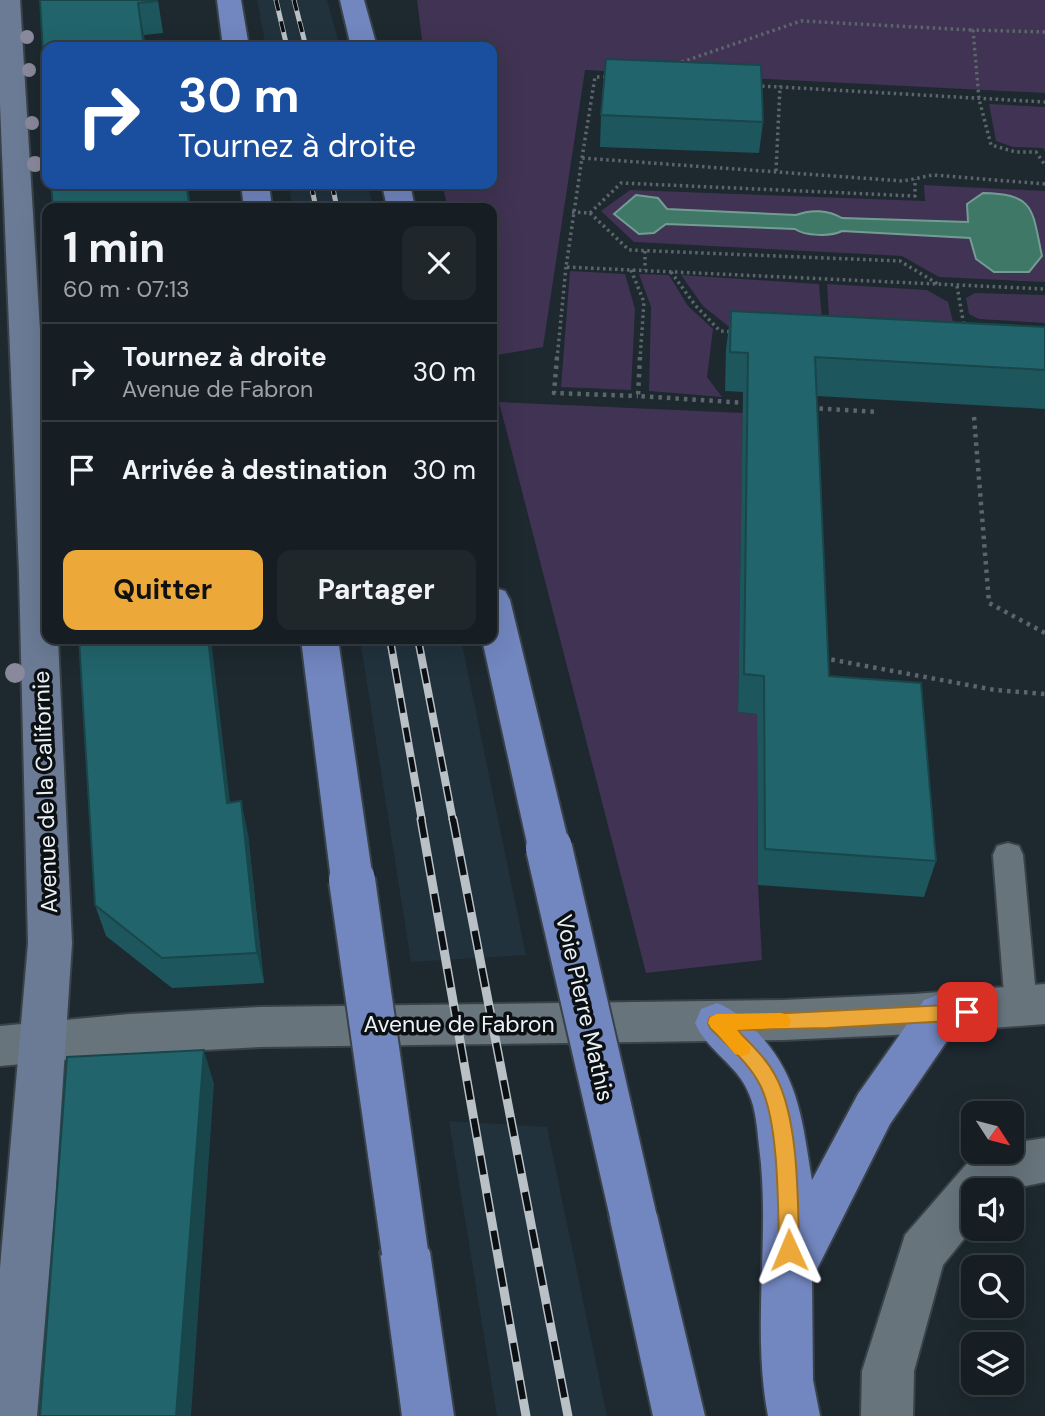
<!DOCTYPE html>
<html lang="fr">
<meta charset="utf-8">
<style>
body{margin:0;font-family:"DM Sans",sans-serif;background:#1f272b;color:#f1f3f6;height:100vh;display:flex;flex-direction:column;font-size:26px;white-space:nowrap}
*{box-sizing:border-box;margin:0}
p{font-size:23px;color:#9ea2a6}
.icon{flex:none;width:38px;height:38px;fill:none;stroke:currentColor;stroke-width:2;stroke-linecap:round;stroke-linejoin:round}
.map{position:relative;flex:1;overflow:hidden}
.sheet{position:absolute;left:42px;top:203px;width:455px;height:441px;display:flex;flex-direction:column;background:#161e23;border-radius:14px;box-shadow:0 7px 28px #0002,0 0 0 2px #353c41}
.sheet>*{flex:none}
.guide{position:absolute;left:42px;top:42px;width:455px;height:147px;border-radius:14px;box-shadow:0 7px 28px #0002,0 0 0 2px #353c41;background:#1a4fa0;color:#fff;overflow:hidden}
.needle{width:46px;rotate:126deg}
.controls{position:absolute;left:961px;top:1101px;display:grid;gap:14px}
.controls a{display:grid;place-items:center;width:63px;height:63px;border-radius:14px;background:#161e23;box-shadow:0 7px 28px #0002,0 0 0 2px #353c41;font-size:35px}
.pin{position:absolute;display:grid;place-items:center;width:60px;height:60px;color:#fff;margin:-30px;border-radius:14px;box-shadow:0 4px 10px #0006}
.me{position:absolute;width:77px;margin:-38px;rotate:359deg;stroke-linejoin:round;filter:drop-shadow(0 0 5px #0008)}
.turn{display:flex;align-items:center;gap:24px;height:147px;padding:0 21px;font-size:32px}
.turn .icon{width:91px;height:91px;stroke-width:2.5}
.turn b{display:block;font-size:49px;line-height:60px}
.round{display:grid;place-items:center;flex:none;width:74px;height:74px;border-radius:14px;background:#1f272b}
.head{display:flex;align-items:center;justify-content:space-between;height:119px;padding:0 21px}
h1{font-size:42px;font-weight:700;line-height:52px}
.cta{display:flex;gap:14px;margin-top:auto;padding:14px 21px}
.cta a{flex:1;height:80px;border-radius:14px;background:#eca93a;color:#111;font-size:28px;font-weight:700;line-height:80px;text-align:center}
.cta a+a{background:#1f272b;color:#f1f3f6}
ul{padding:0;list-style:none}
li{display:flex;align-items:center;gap:21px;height:98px;padding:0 21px;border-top:2px solid #353c41}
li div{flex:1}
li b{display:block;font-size:26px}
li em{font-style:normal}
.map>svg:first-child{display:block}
.built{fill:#21323d}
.green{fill:#403353;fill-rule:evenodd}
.water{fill:#407868;stroke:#739d93;stroke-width:2}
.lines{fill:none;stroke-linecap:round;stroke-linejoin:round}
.service-casing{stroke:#394248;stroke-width:4}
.minor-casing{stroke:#394248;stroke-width:4}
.tertiary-casing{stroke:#394248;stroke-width:4}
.secondary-casing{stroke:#394248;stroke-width:4}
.trunk-casing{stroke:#394248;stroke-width:4}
.path-far1{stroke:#5b656b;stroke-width:3.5;stroke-dasharray:2.5 3.5;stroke-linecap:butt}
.path{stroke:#5b656b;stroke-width:4.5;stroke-dasharray:3.5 5;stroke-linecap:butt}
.service{fill:#67747c;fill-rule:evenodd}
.minor{fill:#67747c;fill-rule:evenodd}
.tertiary{fill:#67747c;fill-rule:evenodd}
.secondary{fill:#6b7b95;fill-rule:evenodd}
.trunk{fill:#7286bf;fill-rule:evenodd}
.rail-far2-casing{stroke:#b9c1c6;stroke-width:5}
.rail-far1-casing{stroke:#b9c1c6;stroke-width:8}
.rail-casing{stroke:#b9c1c6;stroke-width:9}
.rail-far2{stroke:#0c1013;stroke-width:3.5;stroke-dasharray:11;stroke-linecap:butt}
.rail-far1{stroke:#0c1013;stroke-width:5;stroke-dasharray:15;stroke-linecap:butt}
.rail{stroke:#0c1013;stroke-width:6;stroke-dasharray:19;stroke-linecap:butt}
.trunk-bridge-casing{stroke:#394248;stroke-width:50;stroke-linecap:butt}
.trunk-bridge{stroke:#7286bf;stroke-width:46}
.tree{fill:#8a899c}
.wall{fill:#1d565c}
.shaded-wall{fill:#18464b}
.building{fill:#22646b;stroke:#18464b;stroke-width:2}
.route{fill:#eca93a;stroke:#996e26;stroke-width:2}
.slow{fill:#f59e0b}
.labels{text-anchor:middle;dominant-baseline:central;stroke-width:7;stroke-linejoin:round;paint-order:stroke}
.street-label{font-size:23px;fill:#ebf2f7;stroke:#0c1013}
</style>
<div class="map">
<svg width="1045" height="1416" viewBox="0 0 1045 1416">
<rect width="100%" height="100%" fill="#1d282f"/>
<path class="built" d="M 257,0 L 327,0 L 340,47 L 266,47 Z
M 289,184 L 368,184 L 373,208 L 292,208 Z
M 360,639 L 461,639 L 526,955 L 411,962 Z
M 449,1121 L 547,1127 L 607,1416 L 497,1416 Z"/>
<path class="green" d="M 417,0 L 1045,0 L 1045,93 L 585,70 L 543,347 L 492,356 L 492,208 L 448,208 L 442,184 L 492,184 L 492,47 L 423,47 Z
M 989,104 L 1045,107 L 1045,151 L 1043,148 L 1013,147 L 996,141 Z
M 924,185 L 1045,191 L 1045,282 L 939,277 L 902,256 L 634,242 L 601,211 L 630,190 L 925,201 ZM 982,193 C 1036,194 1032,210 1042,256 L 976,259 L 971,238 L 841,231 C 831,237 806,236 795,229 L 666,224 L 658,198 L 667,209 L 796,215 C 811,209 828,210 842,218 L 969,222 L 967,204 Z
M 570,271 L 625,274 L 635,309 L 631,390 L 561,387 Z
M 639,274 L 669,275 L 688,306 L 713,329 L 707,377 L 722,397 L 649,391 L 651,307 Z
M 681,275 L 819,284 L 823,332 L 728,326 L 703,306 Z
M 827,284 L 927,290 L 948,302 L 958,341 L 830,333 Z
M 975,293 L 1045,295 L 1045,323 L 979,319 L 969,314 L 966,298 Z
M 499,402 L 743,413 L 738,712 L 757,714 L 758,885 L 762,960 L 646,973 Z"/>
<path class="water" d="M 983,193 C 1036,194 1032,210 1042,256 L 1029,272 L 994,272 L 976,259 L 970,238 L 842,231 C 831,237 805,236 795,229 L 666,224 L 654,233 L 639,234 L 614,214 L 636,195 L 658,198 L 667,209 L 796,215 C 811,209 828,210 842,218 L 968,222 L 967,204 Z"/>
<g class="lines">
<defs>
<path id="service" d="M 1008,843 L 1019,846 L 1023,855 L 1037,1006 L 1032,1016 L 1021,1020 L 1010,1016 L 1005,1006 L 993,855 L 997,846 Z"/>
<path id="minor" d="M 1045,1138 L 1045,1182 L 1006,1190 L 973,1190 L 973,1228 L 943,1265 L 914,1371 L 913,1416 L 861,1416 L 862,1371 L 905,1235 L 977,1152 L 1012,1152 L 1012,1143 Z"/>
<path id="tertiary" d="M 1045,984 L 1045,1024 L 914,1034 L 784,1040 L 261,1047 L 130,1054 L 0,1066 L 0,1026 L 130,1014 L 261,1007 L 784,1000 L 914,994 Z"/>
<path id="secondary" d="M 0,0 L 20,0 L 47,446 L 47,639 L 58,639 L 72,943 L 55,1202 L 37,1416 L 0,1416 L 0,1268 L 28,943 L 19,573 L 0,104 Z"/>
<path id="trunk" d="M 217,0 L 241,0 L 249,47 L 223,47 Z
M 340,0 L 364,0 L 377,47 L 351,47 Z
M 241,184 L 269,184 L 272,208 L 244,208 Z
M 382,184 L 410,184 L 415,208 L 387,208 Z
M 492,587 L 505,591 L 510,600 L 570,848 L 564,860 L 549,865 L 534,860 L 528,848 L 482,639 L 492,639 Z
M 301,639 L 338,639 L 373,880 L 367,892 L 352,897 L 337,892 L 331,880 Z
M 940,994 L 956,1000 L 962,1014 L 956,1028 L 890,1124 L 812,1279 L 813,1380 L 820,1416 L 768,1416 C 751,1327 771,1235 759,1146 C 757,1128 756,1110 749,1094 C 738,1065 707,1051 695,1023 L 701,1009 L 717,1003 C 732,1009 740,1016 752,1027 C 799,1072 802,1120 812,1180 L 858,1094 L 924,1000 Z
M 633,1192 L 650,1198 L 657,1215 L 705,1416 L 653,1416 L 609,1215 L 616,1198 Z
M 405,1228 L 422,1235 L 430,1252 L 454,1416 L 402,1416 L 380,1252 L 388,1235 Z"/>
</defs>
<use href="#service" class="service-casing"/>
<use href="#minor" class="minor-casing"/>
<use href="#tertiary" class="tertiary-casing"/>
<use href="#secondary" class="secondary-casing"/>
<use href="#trunk" class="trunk-casing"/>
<path class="path-far1" d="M 1045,32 L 973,30 L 979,99 L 991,145 L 1016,152 L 1036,152 L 1045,165
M 676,64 L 801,21 L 973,30
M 756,86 L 780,87
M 582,158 L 595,77 L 607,77
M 776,171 L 780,87 L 1045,102
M 1045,184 L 933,175 L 903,181 L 582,158 L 566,267 L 1045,289
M 572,212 L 590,213 L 629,250 L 900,261 L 938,284
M 590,213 L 621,183 L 915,196 L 915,179
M 645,251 L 645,270
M 631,270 L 644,302 L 640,359
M 671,272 L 695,305 L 720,331 L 733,332
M 957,286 L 964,326 L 967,326
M 557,359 L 566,267"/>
<path class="path" d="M 557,357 L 554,393 L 638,396
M 640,357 L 638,396 L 747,403
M 811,408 L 878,412
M 974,417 L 989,603 L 1045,633
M 823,658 L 995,690 L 1045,694"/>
<use href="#service" class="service"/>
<use href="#minor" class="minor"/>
<use href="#tertiary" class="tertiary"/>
<use href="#secondary" class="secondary"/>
<use href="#trunk" class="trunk"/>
<defs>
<path id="rail-far2" d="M 276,0 L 287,47
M 294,0 L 306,47
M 311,184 L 316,208
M 332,184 L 337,208"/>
<path id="rail-far1" d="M 390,639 L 422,821
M 418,639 L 453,821"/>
<path id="rail" d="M 421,819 L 526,1416
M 453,819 L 568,1416"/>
</defs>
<use href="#rail-far2" class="rail-far2-casing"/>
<use href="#rail-far1" class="rail-far1-casing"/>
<use href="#rail" class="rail-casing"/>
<use href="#rail-far2" class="rail-far2"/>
<use href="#rail-far1" class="rail-far1"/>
<use href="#rail" class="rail"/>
<defs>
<path id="trunk-bridge" d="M 549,848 L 633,1215
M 352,880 L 405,1252"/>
</defs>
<use href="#trunk-bridge" class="trunk-bridge-casing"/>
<use href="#trunk-bridge" class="trunk-bridge"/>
</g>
<g class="tree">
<circle cx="27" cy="37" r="7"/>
<circle cx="29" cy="70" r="7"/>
<circle cx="32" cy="123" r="7"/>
<circle cx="35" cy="164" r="8"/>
<circle cx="15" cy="673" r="10"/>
</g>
<path class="wall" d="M 40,0 L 158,0 L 163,33 L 144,35 Z
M 601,115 L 763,122 L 759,153 L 600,147 Z
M 731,311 L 1045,327 L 1045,409 L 817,396 L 829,676 L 936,861 L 924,897 L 758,885 L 757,714 L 738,712 L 743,392 L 725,391 L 726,349 Z
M 230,803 L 248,834 L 264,983 L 172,988 L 106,936 L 95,905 Z"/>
<path class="shaded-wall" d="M 138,3 L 144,35 L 146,47 L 144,47 Z
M 186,184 L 188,184 L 191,208 L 190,208 Z
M 208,639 L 211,639 L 234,836 L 227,803 Z
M 241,801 L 248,834 L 264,983 L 257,953 Z
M 204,1050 L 214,1084 L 191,1416 L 176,1416 Z"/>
<path class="building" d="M 40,0 L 157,0 L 157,1 L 138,3 L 144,47 L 47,47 L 47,120 Z
M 606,59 L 761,65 L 763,122 L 601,115 Z
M 51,184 L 186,184 L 190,208 L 53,208 Z
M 731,311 L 1045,327 L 1045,370 L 815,357 L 829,676 L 921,683 L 936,861 L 765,849 L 764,676 L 744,674 L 748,353 L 730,352 Z
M 79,639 L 208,639 L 227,803 L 241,801 L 257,953 L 162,958 L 95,905 Z
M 204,1050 L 176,1416 L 40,1416 L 67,1057 Z"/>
<path class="route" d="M 967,1004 L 974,1006 L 976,1012 L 974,1017 L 967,1020 L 828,1028 L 737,1030 C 751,1044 766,1058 775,1075 C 799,1118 798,1201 799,1250 L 796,1257 L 789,1260 L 782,1257 L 779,1250 C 778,1207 779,1122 760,1085 C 749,1063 728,1046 710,1028 L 708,1023 L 710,1017 Z"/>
<path class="slow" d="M 781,1013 L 788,1015 L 791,1021 L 788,1027 L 737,1030 L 751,1048 L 749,1054 L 742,1056 L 735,1054 L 708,1023 L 710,1017 L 717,1014 Z"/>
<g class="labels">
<g class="street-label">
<text transform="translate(45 792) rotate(-92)">Avenue de la Californie</text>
<text transform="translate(585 1008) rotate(77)">Voie Pierre Mathis</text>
<text x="459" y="1024">Avenue de Fabron</text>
</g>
</g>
</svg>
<div class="controls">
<a><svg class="needle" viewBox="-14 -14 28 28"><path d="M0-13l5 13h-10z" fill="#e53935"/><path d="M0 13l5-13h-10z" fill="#9ea2a6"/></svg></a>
<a><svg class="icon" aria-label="sound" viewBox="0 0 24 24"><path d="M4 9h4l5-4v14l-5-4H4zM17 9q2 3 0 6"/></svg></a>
<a><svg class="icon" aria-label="search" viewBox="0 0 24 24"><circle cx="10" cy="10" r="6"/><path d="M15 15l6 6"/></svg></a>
<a><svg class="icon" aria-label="layers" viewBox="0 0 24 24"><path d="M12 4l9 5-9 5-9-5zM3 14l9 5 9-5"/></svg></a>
</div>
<div class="pin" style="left:967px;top:1012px;background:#d93025"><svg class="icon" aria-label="arrive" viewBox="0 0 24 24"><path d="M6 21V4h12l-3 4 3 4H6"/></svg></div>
<svg class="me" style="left:789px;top:1250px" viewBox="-20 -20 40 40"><path d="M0-17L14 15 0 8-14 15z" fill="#eca93a" stroke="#fff" stroke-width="4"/></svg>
<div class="guide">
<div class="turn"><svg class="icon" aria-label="right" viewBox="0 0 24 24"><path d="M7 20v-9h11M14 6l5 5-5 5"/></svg><div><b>30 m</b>Tournez à droite</div></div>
</div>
<section class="sheet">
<div class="head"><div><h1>1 min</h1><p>60 m · 07:13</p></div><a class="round"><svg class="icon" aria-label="close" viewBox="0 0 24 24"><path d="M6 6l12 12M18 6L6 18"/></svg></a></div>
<ul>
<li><svg class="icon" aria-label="right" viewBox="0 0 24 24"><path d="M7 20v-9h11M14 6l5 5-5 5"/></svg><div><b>Tournez à droite</b><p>Avenue de Fabron</p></div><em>30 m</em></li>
<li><svg class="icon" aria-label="arrive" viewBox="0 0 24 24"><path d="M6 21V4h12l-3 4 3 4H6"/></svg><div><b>Arrivée à destination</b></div><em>30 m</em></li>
</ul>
<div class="cta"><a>Quitter</a><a>Partager</a></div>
</section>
</div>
